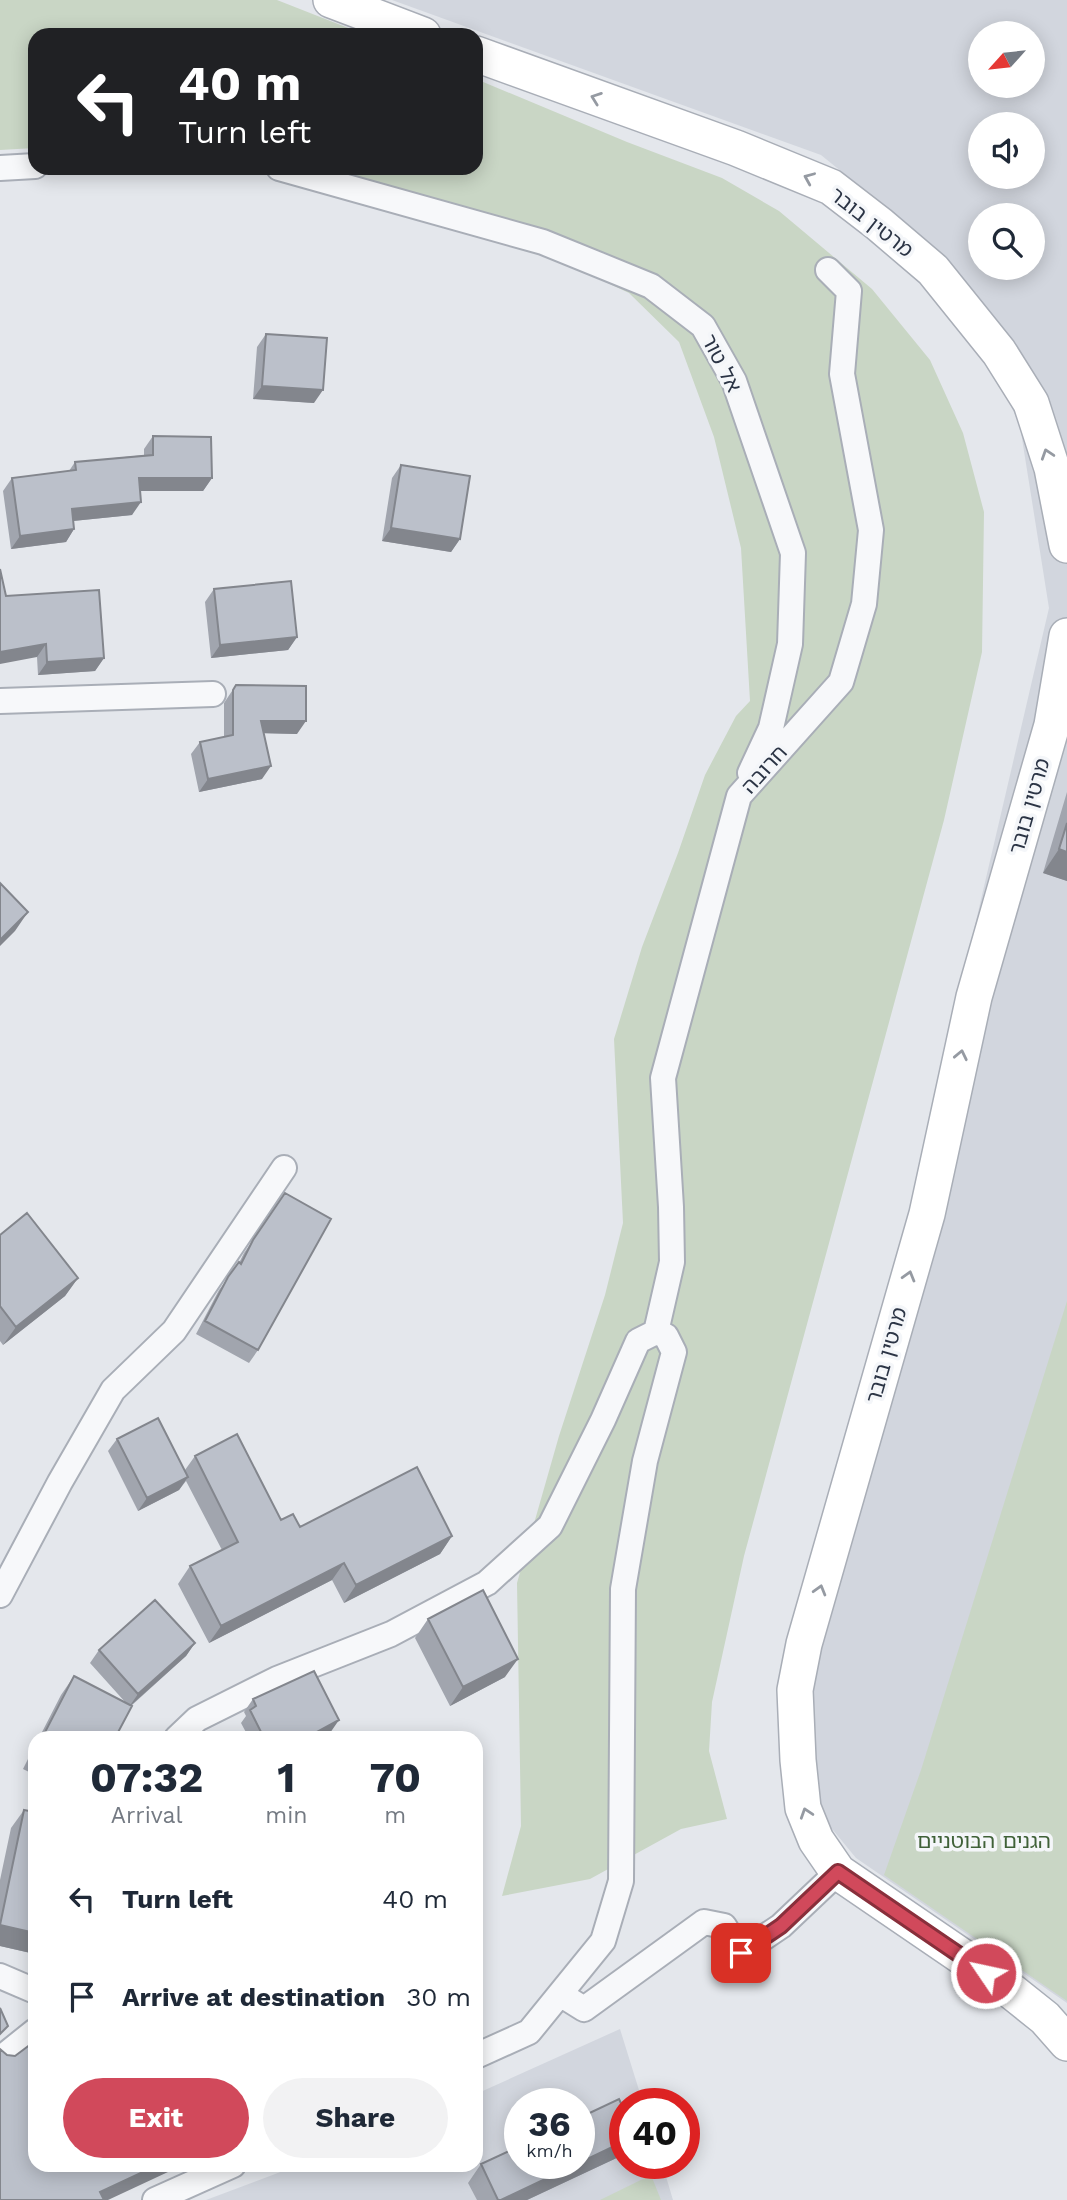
<!DOCTYPE html>
<meta charset="utf-8">
<style>
body{margin:0;font-family:"Work Sans","Noto Sans Hebrew",sans-serif;background:#f2f2f3;color:#1f2937;height:100vh;display:flex;flex-direction:column;font-size:26px;white-space:nowrap}
*{box-sizing:border-box;margin:0}
p{font-size:23px;color:#747a83}
.icon{flex:none;width:38px;height:38px;fill:none;stroke:currentColor;stroke-width:2;stroke-linecap:round;stroke-linejoin:round}
.map{position:relative;flex:1;overflow:hidden}
.drawer{position:absolute;left:28px;top:1731px;width:455px;height:441px;display:flex;flex-direction:column;background:#fff;border-radius:21px;box-shadow:0 4px 18px #0003}
.drawer>*{flex:none}
.top-card{position:absolute;left:28px;top:28px;width:455px;height:147px;border-radius:21px;box-shadow:0 4px 18px #0003;background:#202124;color:#fff;overflow:hidden}
.needle{width:46px;rotate:243deg}
.controls{position:absolute;left:968px;top:21px;display:grid;gap:14px}
.controls a{display:grid;place-items:center;width:77px;height:77px;border-radius:50%;background:#fff;box-shadow:0 4px 18px #0003;font-size:35px}
.speed{position:absolute;left:504px;top:2088px;display:flex;gap:14px;font-size:35px;font-weight:700;text-align:center}
.speed>*{display:grid;place-content:center;width:91px;height:91px;border-radius:50%;background:#fff;box-shadow:0 4px 18px #0003;line-height:1}
.speed small{font-size:18px;font-weight:400}
.speed .limit{border:10px solid #d22;background:#fff;color:#111}
.pin{position:absolute;display:grid;place-items:center;width:60px;height:60px;color:#fff;margin:-30px;border-radius:14px;box-shadow:0 4px 10px #0006}
.me{position:absolute;width:77px;margin:-38px;rotate:304deg;stroke-linejoin:round;filter:drop-shadow(0 0 5px #0008)}
.turn{display:flex;align-items:center;gap:24px;height:147px;padding:0 35px;font-size:32px}
.turn .icon{width:91px;height:91px;stroke-width:2.5}
.turn b{display:block;font-size:49px;line-height:60px}
.eta{display:flex;justify-content:space-evenly;align-items:center;height:119px;text-align:center}
.eta b{font-size:42px;font-weight:700;line-height:49px}
.button{display:flex;gap:14px;margin-top:auto;padding:14px 35px}
.button a{flex:1;height:80px;border-radius:42px;background:#d1495b;color:#fff;font-size:28px;font-weight:700;line-height:80px;text-align:center}
.button a+a{background:#f2f2f3;color:#1f2937}
ul{padding:0;list-style:none}
li{display:flex;align-items:center;gap:21px;height:98px;padding:0 35px}
li div{flex:1}
li b{display:block;font-size:26px}
li em{font-style:normal}
.map>svg:first-child{display:block}
.built{fill:#d2d6de;fill-rule:evenodd}
.green{fill:#c9d6c5}
.lines{fill:none;stroke-linecap:round;stroke-linejoin:round}
.street-casing{stroke:#a9aeb7;stroke-width:28}
.secondary-casing{stroke:#a9aeb7;stroke-width:38}
.street{stroke:#f7f8fa;stroke-width:24}
.secondary{stroke:#fff;stroke-width:35}
.wall{fill:#a1a5ae}
.shaded-wall{fill:#83868d}
.building{fill:#bbc0ca;stroke:#83868d;stroke-width:2}
.oneway{stroke:#959aa2}
.route-casing{stroke:#882f3b;stroke-width:18}
.route{stroke:#d1495b;stroke-width:12}
.labels{text-anchor:middle;dominant-baseline:central;stroke-width:7;stroke-linejoin:round;paint-order:stroke}
.street-label{font-size:21px;fill:#2b3445;stroke:#f4f6f9}
.park-label{font-size:21px;fill:#3f6138;stroke:#f4f6f9}
</style>
<div class="map">
<svg width="1067" height="2200" viewBox="0 0 1067 2200">
<rect width="100%" height="100%" fill="#e4e7ec"/>
<path class="built" d="M 392,0 L 1067,0 L 1067,2003 L 856,1858 L 819,1813 L 809,1697 L 916,1178 L 1049,608 L 1020,426 L 977,330 L 890,211 L 821,155 ZM 980,33 L 1032,33 L 1032,86 L 980,86 ZM 980,124 L 1032,124 L 1032,177 L 980,177 ZM 980,215 L 1032,215 L 1032,268 L 980,268 Z
M 620,2029 L 643,2103 L 625,2104 L 625,2163 L 662,2163 L 673,2200 L 206,2200 L 299,2165 L 476,2165 L 476,2094 ZM 520,2104 L 579,2104 L 579,2163 L 520,2163 Z"/>
<path class="green" d="M 0,0 L 277,0 L 366,35 L 35,35 L 35,148 L 0,150 Z
M 476,79 L 627,142 L 722,178 L 779,211 L 872,289 L 930,360 L 963,433 L 984,512 L 982,652 L 944,820 L 744,1556 L 712,1702 L 709,1751 L 727,1819 L 681,1829 L 590,1879 L 502,1896 L 521,1826 L 517,1583 L 559,1436 L 605,1295 L 623,1223 L 614,1039 L 642,947 L 678,853 L 705,775 L 736,716 L 750,701 L 741,548 L 714,437 L 679,342 L 629,293 L 520,242 L 255,168 L 476,168 Z
M 1067,1301 L 1067,2001 L 884,1875 L 921,1770 Z
M 651,2175 L 661,2200 L 600,2200 Z"/>
<g class="lines">
<defs>
<path id="street" d="M 0,168 L 35,166
M 279,168 L 543,242 L 651,286 L 703,326 L 734,381 L 793,553 L 790,644 L 771,728 L 750,773
M 0,701 L 213,694
M 656,1332 L 672,1262 L 671,1207 L 663,1078 L 739,796 L 841,682 L 864,604 L 871,530 L 842,374 L 849,291 L 828,270
M 0,1595 L 60,1482 L 113,1390 L 174,1331 L 284,1168
M 177,1738 L 197,1719 L 277,1679 L 391,1634 L 487,1583 L 550,1526 L 603,1420 L 638,1341 L 656,1332 L 666,1336 L 674,1352 L 645,1461 L 623,1589 L 621,1881 L 603,1941 L 529,2032 L 476,2056
M 0,1976 L 35,1991
M 560,1994 L 584,2009 L 704,1922 L 724,1926 L 741,1953 L 781,1926 L 838,1872
M 0,2059 L 35,2031
M 155,2200 L 233,2165"/>
<path id="secondary" d="M 331,0 L 423,35
M 476,54 L 736,148 L 831,187 L 879,224 L 933,270 L 999,352 L 1031,403 L 1052,468 L 1067,545
M 1067,636 L 1052,725 L 974,997 L 927,1214 L 804,1644 L 795,1690 L 798,1760 L 803,1808 L 816,1840 L 838,1872 L 1005,1986 L 1045,2018 L 1067,2043"/>
</defs>
<use href="#street" class="street-casing"/>
<use href="#secondary" class="secondary-casing"/>
<use href="#street" class="street"/>
<use href="#secondary" class="secondary"/>
</g>
<path class="wall" d="M 266,334 L 314,403 L 253,399 L 257,347 Z
M 153,436 L 212,478 L 203,491 L 140,491 L 132,515 L 73,521 L 74,529 L 66,542 L 11,549 L 3,491 L 12,478 L 69,471 L 75,462 L 144,455 L 144,449 Z
M 401,465 L 460,539 L 451,552 L 382,541 L 392,478 Z
M 214,589 L 297,637 L 288,650 L 211,658 L 205,602 Z
M 6,596 L 104,658 L 95,671 L 38,675 L 37,657 Z
M 236,685 L 297,734 L 264,733 L 262,779 L 199,792 L 191,754 L 200,742 L 224,737 L 224,703 Z
M 1067,792 L 1067,881 L 1043,873 Z
M 285,1193 L 258,1350 L 249,1363 L 196,1334 L 219,1290 L 239,1263 L 244,1253 Z
M 0,1235 L 78,1278 L 65,1296 L 3,1345 L 0,1341 Z
M 117,1439 L 185,1470 L 195,1456 L 281,1520 L 300,1527 L 452,1536 L 440,1554 L 344,1603 L 332,1580 L 209,1643 L 178,1584 L 190,1566 L 222,1550 L 186,1481 L 179,1490 L 138,1511 L 108,1451 Z
M 428,1619 L 505,1677 L 450,1706 L 415,1638 Z
M 195,1643 L 186,1656 L 131,1706 L 115,1738 L 39,1738 L 61,1695 L 74,1676 L 126,1703 L 90,1663 L 99,1650 Z
M 253,1699 L 330,1733 L 322,1738 L 249,1738 L 241,1723 L 246,1716 L 244,1712 Z
M 35,1745 L 35,1775 L 23,1769 Z
M 24,1810 L 35,1812 L 35,1954 L 0,1946 L 0,1880 L 11,1828 Z
M 623,2155 L 527,2200 L 477,2200 L 468,2183 L 481,2164 Z"/>
<path class="shaded-wall" d="M 262,386 L 323,390 L 314,403 L 253,399 Z
M 139,478 L 212,478 L 203,491 L 130,491 Z
M 141,502 L 132,515 L 63,522 L 72,509 Z
M 391,528 L 460,539 L 451,552 L 382,541 Z
M 74,529 L 66,542 L 11,549 L 20,536 Z
M 297,637 L 288,650 L 211,658 L 220,645 Z
M 46,644 L 37,657 L 0,664 L 0,652 Z
M 104,658 L 95,671 L 38,675 L 47,662 Z
M 261,721 L 306,721 L 297,734 L 252,733 Z
M 271,766 L 262,779 L 199,792 L 208,779 Z
M 1059,849 L 1067,852 L 1067,881 L 1043,873 Z
M 28,912 L 15,931 L 0,946 L 0,940 Z
M 78,1278 L 65,1296 L 3,1345 L 16,1327 Z
M 188,1477 L 179,1490 L 138,1511 L 147,1498 Z
M 452,1536 L 440,1554 L 344,1603 L 356,1585 Z
M 344,1563 L 332,1580 L 209,1643 L 221,1626 Z
M 195,1643 L 186,1656 L 129,1707 L 138,1694 Z
M 518,1659 L 505,1677 L 450,1706 L 463,1687 Z
M 339,1720 L 330,1733 L 322,1738 L 306,1738 Z
M 0,1925 L 35,1933 L 35,1954 L 0,1946 Z
M 625,2141 L 625,2152 L 623,2155 L 527,2200 L 501,2200 Z
M 158,2165 L 183,2165 L 108,2200 L 94,2200 L 100,2192 Z"/>
<path class="building" d="M 266,334 L 327,338 L 323,390 L 262,386 Z
M 153,436 L 211,437 L 212,478 L 139,478 L 141,502 L 72,509 L 74,529 L 20,536 L 12,478 L 76,470 L 75,462 L 153,455 Z
M 401,465 L 470,476 L 460,539 L 391,528 Z
M 0,569 L 6,596 L 99,590 L 104,658 L 47,662 L 46,644 L 0,652 Z
M 291,581 L 297,637 L 220,645 L 214,589 Z
M 236,685 L 306,686 L 306,721 L 261,721 L 271,766 L 208,779 L 200,742 L 233,735 L 233,690 Z
M 1067,823 L 1067,852 L 1059,849 Z
M 0,883 L 28,912 L 0,940 Z
M 285,1193 L 331,1219 L 258,1350 L 205,1321 L 228,1277 L 239,1262 L 241,1264 L 253,1240 Z
M 27,1213 L 78,1278 L 16,1327 L 0,1306 L 0,1235 Z
M 158,1418 L 188,1477 L 147,1498 L 117,1439 Z
M 237,1434 L 281,1520 L 293,1514 L 300,1527 L 417,1467 L 452,1536 L 356,1585 L 344,1563 L 221,1626 L 190,1566 L 238,1542 L 195,1456 Z
M 483,1590 L 518,1659 L 463,1687 L 428,1619 Z
M 155,1600 L 195,1643 L 138,1694 L 99,1650 Z
M 314,1671 L 339,1720 L 306,1738 L 264,1738 L 250,1710 L 256,1706 L 253,1699 Z
M 74,1676 L 132,1706 L 115,1738 L 42,1738 Z
M 24,1810 L 35,1812 L 35,1933 L 0,1925 Z
M 476,1979 L 480,1987 L 476,1989 Z
M 0,2008 L 8,2026 L 0,2034 Z
M 35,2041 L 35,2165 L 158,2165 L 100,2192 L 104,2200 L 0,2200 L 0,2049 L 7,2055 L 15,2056 Z
M 619,2099 L 625,2112 L 625,2141 L 579,2163 L 579,2118 Z
M 520,2146 L 520,2163 L 579,2163 L 501,2200 L 498,2200 L 481,2164 Z"/>
<defs><path id="oneway-chevron" d="M-2-3.5L2.5 0L-2 3.5" fill="none" stroke-width="1.6" stroke-linecap="round" stroke-linejoin="round" transform="scale(1.75)"/></defs>
<g class="oneway">
<use href="#oneway-chevron" transform="translate(596 98) rotate(-160)"/>
<use href="#oneway-chevron" transform="translate(809 178) rotate(-157)"/>
<use href="#oneway-chevron" transform="translate(1047 454) rotate(-108)"/>
<use href="#oneway-chevron" transform="translate(961 1055) rotate(-78)"/>
<use href="#oneway-chevron" transform="translate(909 1276) rotate(-74)"/>
<use href="#oneway-chevron" transform="translate(820 1590) rotate(-74)"/>
<use href="#oneway-chevron" transform="translate(806 1813) rotate(-108)"/>
</g>
<g class="lines">
<defs>
<path id="route" d="M 741,1953 L 781,1926 L 838,1872 L 986,1973"/>
</defs>
<use href="#route" class="route-casing"/>
<use href="#route" class="route"/>
</g>
<g class="labels">
<g class="street-label">
<text transform="translate(872 222) rotate(38)">מרטין בובר</text>
<text transform="translate(722 363) rotate(63)">אל טור</text>
<text transform="translate(764 769) rotate(-48)">חרובה</text>
<text transform="translate(1029 806) rotate(-74)">מרטין בובר</text>
<text transform="translate(886 1355) rotate(-74)">מרטין בובר</text>
</g>
<g class="park-label">
<text x="984" y="1840">הגנים הבוטניים</text>
</g>
</g>
</svg>
<div class="controls">
<a><svg class="needle" viewBox="-14 -14 28 28"><path d="M0-13l5 13h-10z" fill="#e53935"/><path d="M0 13l5-13h-10z" fill="#747a83"/></svg></a>
<a><svg class="icon" aria-label="sound" viewBox="0 0 24 24"><path d="M4 9h4l5-4v14l-5-4H4zM17 9q2 3 0 6"/></svg></a>
<a><svg class="icon" aria-label="search" viewBox="0 0 24 24"><circle cx="10" cy="10" r="6"/><path d="M15 15l6 6"/></svg></a>
</div>
<div class="speed"><div>36<small>km/h</small></div><div class="limit">40</div></div>
<div class="pin" style="left:741px;top:1953px;background:#d93025"><svg class="icon" aria-label="arrive" viewBox="0 0 24 24"><path d="M6 21V4h12l-3 4 3 4H6"/></svg></div>
<svg class="me" style="left:986px;top:1973px" viewBox="-20 -20 40 40"><circle r="17" fill="#d1495b" stroke="#fff" stroke-width="3"/><path d="M0-11L8 9 0 5-8 9z" fill="#fff"/></svg>
<div class="top-card">
<div class="turn"><svg class="icon" aria-label="left" viewBox="0 0 24 24"><path d="M17 20v-9H6M10 6l-5 5 5 5"/></svg><div><b>40 m</b>Turn left</div></div>
</div>
<section class="drawer">
<div class="eta">
<div><b>07:32</b><p>Arrival</p></div>
<div><b>1</b><p>min</p></div>
<div><b>70</b><p>m</p></div>
</div>
<ul>
<li><svg class="icon" aria-label="left" viewBox="0 0 24 24"><path d="M17 20v-9H6M10 6l-5 5 5 5"/></svg><div><b>Turn left</b></div><em>40 m</em></li>
<li><svg class="icon" aria-label="arrive" viewBox="0 0 24 24"><path d="M6 21V4h12l-3 4 3 4H6"/></svg><div><b>Arrive at destination</b></div><em>30 m</em></li>
</ul>
<div class="button"><a>Exit</a><a>Share</a></div>
</section>
</div>
